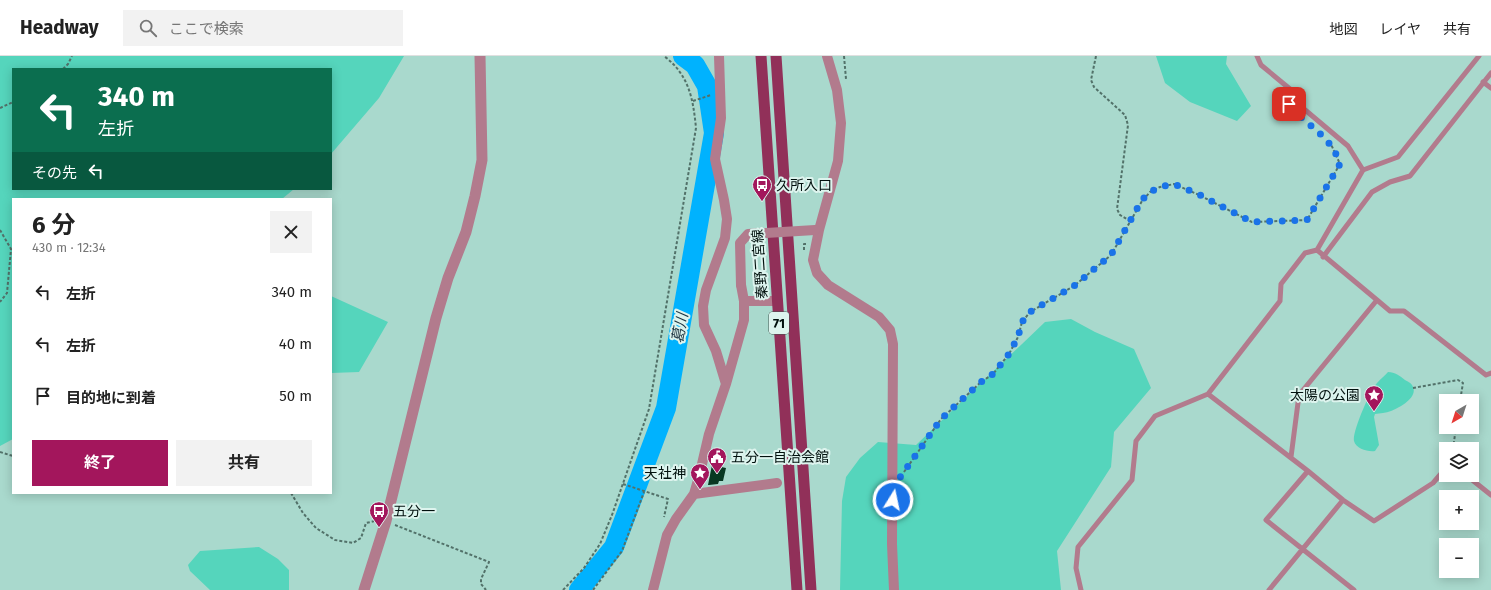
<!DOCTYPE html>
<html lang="ja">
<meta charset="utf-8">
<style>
body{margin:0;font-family:"Fira Sans","Noto Sans JP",sans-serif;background:#f2f2f2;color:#222;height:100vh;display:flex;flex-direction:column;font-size:15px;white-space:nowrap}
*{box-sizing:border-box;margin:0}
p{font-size:13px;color:#767676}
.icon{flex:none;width:22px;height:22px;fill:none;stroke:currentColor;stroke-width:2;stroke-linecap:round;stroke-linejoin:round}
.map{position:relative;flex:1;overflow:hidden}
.side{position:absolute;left:12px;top:142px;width:320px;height:296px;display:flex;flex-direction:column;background:#fff;border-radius:0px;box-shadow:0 2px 10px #0003}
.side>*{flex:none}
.banner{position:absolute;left:12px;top:12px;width:320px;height:122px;border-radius:0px;box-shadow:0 2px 10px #0003;background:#0b6e4f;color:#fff;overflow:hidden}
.needle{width:26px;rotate:219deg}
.controls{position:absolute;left:1439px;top:338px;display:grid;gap:8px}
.controls a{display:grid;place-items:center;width:40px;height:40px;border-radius:0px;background:#fff;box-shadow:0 2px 10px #0003;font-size:20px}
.pin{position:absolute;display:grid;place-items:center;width:34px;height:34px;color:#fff;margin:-17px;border-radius:8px;box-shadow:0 2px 6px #0006}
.me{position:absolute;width:44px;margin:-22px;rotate:10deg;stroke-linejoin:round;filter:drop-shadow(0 0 3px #0008)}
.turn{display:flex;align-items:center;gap:14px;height:84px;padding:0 20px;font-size:18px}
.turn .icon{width:52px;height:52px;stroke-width:2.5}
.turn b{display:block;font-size:28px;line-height:34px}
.then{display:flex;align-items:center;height:38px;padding:0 20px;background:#0003;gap:8px;font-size:15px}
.round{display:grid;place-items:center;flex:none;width:42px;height:42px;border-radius:0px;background:#f2f2f2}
.summary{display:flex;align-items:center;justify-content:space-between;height:68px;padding:0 20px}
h1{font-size:24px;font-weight:700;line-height:30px}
.button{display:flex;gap:8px;margin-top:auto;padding:8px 20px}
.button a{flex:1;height:46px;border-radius:0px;background:#a3165c;color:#fff;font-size:16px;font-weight:700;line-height:46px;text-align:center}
.button a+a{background:#f2f2f2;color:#222}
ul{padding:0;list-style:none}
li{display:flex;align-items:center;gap:12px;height:52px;padding:0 20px}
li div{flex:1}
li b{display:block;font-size:15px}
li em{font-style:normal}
header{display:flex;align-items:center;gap:24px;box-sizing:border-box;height:56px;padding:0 20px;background:#fff;border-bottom:1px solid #e0e0e0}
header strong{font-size:19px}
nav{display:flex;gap:22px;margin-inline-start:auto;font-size:14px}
.search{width:280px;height:36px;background:#f2f2f2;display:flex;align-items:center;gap:10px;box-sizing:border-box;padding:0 14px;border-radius:0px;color:#767676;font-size:15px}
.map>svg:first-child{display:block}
.green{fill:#55d5bc}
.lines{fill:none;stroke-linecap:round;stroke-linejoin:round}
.river{stroke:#00b2fe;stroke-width:20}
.building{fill:#083822}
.path{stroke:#527169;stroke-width:2;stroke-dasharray:3 2;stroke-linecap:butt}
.service{stroke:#b27b8d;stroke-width:5}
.minor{stroke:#b27b8d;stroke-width:10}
.tertiary{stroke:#b27b8d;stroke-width:11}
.primary{stroke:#913059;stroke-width:11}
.minor-bridge{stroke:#b27b8d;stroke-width:10}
.route{stroke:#1a73e8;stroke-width:7;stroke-dasharray:0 12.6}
.labels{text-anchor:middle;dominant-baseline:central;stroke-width:4;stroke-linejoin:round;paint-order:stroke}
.shield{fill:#ddf4ee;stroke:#435450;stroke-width:1}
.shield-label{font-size:13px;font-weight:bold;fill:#01100d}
.poi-label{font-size:14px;fill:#01100d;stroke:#ddf4ee;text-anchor:start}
.street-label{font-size:14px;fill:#01100d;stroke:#ddf4ee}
.water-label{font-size:15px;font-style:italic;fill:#1b313f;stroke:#ddf4ee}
</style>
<header>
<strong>Headway</strong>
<div class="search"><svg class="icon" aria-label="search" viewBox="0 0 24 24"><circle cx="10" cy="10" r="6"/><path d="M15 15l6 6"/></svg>ここで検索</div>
<nav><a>地図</a><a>レイヤ</a><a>共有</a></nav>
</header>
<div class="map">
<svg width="1491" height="534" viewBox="0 0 1491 534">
<rect width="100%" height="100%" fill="#a9d9cd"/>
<path class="green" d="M 0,0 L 404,0 L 379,42 L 331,98 L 331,13 L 13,13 L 13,133 L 294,133 L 282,143 L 13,143 L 13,383 L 0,390 Z
M 1156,0 L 1227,0 L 1226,8 L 1251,50 L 1237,65 L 1190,46 L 1165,27 Z
M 331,240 L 388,266 L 359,316 L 331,317 Z
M 1071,263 L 1095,276 L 1134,293 L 1151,332 L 1114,376 L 1111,411 L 1057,495 L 1061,534 L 840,534 L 842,445 L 846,421 L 860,402 L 878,386 L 916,389 L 1045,266 Z
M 1388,316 C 1395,316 1400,320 1405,324 C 1407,325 1411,327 1412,329 C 1420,341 1399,352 1391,355 C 1386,357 1380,357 1375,358 L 1374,361 L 1379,389 L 1375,395 C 1368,396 1356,393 1354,385 C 1352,376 1370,335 1377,327 C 1380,323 1385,320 1388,316 Z
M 259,491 L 278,503 L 289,514 L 289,534 L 210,534 L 190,515 L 188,509 L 200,495 Z"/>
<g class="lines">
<path class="river" d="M 579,534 L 614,491 L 666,352 L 714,77 L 707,30 L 695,9 L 683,0"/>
</g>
<path class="building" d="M 712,409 L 726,412 L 723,425 L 719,425 L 718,428 L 709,429 L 708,429 Z"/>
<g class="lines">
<path class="path" d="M 844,0 L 846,23
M 1096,0 L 1091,24 L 1094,31 L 1125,59 L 1128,69 L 1117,153 L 1120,159 L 1130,165
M 63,13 L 68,8 L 72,0
M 1278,34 L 1296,57
M 693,45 L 711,39
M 0,52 L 13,46
M 0,174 L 11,193 L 7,237 L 0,246
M 804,194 L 804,188 L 807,188
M 1413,332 L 1458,324 L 1463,327 L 1460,345
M 1453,393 L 1456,371
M 0,396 L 13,400
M 904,416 L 941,363 L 981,326 L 993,318 L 1009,298 L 1018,281 L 1022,266 L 1030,256 L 1074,230 L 1111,199 L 1142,145 L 1150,136 L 1160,131 L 1174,128 L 1197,138 L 1252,166 L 1307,164 L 1340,108 L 1330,86
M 623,428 L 668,443 L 664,461
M 291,437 L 303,457 L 316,472 L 335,484 L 353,487 L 361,482 L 366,467 L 375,465
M 395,469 L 489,506 L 481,523 L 481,528 L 486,534
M 563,534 L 584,512 L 600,488 L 612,459 L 649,353 L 696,72 C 693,42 689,19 664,0
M 593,534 L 622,495 L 644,436"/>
<path class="service" d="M 1257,0 L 1261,9 L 1290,33 L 1304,53 L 1348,90 L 1363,114 L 1398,101 L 1479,0
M 1483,26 L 1491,32
M 1317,194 L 1363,114
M 1323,201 L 1372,136 L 1390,126 L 1410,120 L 1491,17
M 1377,244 L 1390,255 L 1404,255 L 1486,319 L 1491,317
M 1208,338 L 1280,245 L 1281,228 L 1305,197 L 1317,194 L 1377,244 L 1299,339 L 1291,401
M 1466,419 L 1491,439
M 1081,534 L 1076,512 L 1078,491 L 1132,424 L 1136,385 L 1155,360 L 1208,338 L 1308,415
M 1269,534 L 1343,444
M 1354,534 L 1266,464 L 1308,415 L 1343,444 L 1374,465 L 1433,427 L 1446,412"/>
<path class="minor" d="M 719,0 L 721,62 L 715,103 L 724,144 L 727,163 L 725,182 L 706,234 L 703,250 L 704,269 L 716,295 L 726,328
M 827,0 L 837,34 L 841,67 L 838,105 L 819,174 L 813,204 L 817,217 L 828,229 L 879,261 L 890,274 L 893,288 L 892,488 L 894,534
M 744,245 L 778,245
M 694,438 L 777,427
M 653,534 L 667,479 L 676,463 L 694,438 L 699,421 L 709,378 L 726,328 L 744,264 L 744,245 L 741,229"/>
<path class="tertiary" d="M 364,534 L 386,465 L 436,262 L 448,222 L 466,176 L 475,140 L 482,104 L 480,0"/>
<path class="primary" d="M 761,0 L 797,534
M 776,0 L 811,534"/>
<path class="minor-bridge" d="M 741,229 L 740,187 L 748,178 L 815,174"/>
</g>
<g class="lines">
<path class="route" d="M 893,444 L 894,430 L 941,363 L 981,326 L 993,318 L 1009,298 L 1018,281 L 1022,266 L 1030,256 L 1074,230 L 1111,199 L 1142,144 L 1150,136 L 1160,131 L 1174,128 L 1198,138 L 1252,166 L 1307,164 L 1340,108 C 1330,77 1307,72 1289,48"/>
</g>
<defs>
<symbol id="bus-pin" viewBox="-11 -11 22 30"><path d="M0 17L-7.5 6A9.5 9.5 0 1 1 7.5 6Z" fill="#a3165c" stroke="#ddf4ee"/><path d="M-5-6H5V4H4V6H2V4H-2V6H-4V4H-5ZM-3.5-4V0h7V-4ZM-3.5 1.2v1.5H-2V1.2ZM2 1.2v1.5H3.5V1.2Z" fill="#fff"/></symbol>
<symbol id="sight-pin" viewBox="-11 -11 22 30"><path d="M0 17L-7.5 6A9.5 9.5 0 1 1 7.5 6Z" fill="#a3165c" stroke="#ddf4ee"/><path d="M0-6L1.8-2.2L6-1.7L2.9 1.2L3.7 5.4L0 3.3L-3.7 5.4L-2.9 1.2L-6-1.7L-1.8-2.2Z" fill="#fff"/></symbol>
<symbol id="civic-pin" viewBox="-11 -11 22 30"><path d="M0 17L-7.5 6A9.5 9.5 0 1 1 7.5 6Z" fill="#a3165c" stroke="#ddf4ee"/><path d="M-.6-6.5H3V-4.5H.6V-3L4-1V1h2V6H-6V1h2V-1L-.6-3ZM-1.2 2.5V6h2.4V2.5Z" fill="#fff"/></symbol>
</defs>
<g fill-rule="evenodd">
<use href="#bus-pin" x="751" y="118" width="22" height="30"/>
<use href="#sight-pin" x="1363" y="328" width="22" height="30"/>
<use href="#civic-pin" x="706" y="390" width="22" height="30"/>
<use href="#sight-pin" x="689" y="406" width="22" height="30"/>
<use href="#bus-pin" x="368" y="444" width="22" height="30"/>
</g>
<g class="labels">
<rect class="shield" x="769" y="256" width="20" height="22" rx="3"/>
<g class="shield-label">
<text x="779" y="267">71</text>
</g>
<g class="poi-label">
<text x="776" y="129">久所入口</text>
<text x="1360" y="339" text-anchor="end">太陽の公園</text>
<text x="731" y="401">五分一自治会館</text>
<text x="686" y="417" text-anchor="end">天社神</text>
<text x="393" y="455">五分一</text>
</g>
<g class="street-label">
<text transform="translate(760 208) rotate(-94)">秦野二宮線</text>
</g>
<g class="water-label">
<text transform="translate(680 272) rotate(-80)">葛川</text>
</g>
</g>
</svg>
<div class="controls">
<a><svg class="needle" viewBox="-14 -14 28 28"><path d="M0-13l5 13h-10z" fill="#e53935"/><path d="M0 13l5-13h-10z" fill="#767676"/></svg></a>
<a><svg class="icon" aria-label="layers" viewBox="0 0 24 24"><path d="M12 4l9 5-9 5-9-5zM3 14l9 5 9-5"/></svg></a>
<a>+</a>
<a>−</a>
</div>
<div class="pin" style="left:1289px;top:48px;background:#d93025"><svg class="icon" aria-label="arrive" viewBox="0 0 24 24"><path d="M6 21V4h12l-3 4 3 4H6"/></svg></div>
<svg class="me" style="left:893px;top:444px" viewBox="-20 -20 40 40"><circle r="17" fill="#1a73e8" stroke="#fff" stroke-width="3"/><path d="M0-11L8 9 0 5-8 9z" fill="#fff"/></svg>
<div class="banner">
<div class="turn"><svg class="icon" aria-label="left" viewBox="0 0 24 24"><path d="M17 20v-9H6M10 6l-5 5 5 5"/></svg><div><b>340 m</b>左折</div></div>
<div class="then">その先<svg class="icon" aria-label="left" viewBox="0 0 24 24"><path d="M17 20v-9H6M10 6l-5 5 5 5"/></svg></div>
</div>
<section class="side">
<div class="summary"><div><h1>6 分</h1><p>430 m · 12:34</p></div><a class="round"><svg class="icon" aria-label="close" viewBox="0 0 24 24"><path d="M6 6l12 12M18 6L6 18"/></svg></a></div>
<ul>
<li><svg class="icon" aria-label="left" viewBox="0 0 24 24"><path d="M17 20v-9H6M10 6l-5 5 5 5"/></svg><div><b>左折</b></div><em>340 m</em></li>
<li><svg class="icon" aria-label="left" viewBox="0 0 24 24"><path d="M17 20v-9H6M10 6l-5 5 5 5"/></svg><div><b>左折</b></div><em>40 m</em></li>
<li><svg class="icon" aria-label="arrive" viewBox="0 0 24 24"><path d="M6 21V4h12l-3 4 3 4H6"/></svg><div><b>目的地に到着</b></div><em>50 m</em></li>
</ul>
<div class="button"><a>終了</a><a>共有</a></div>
</section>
</div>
